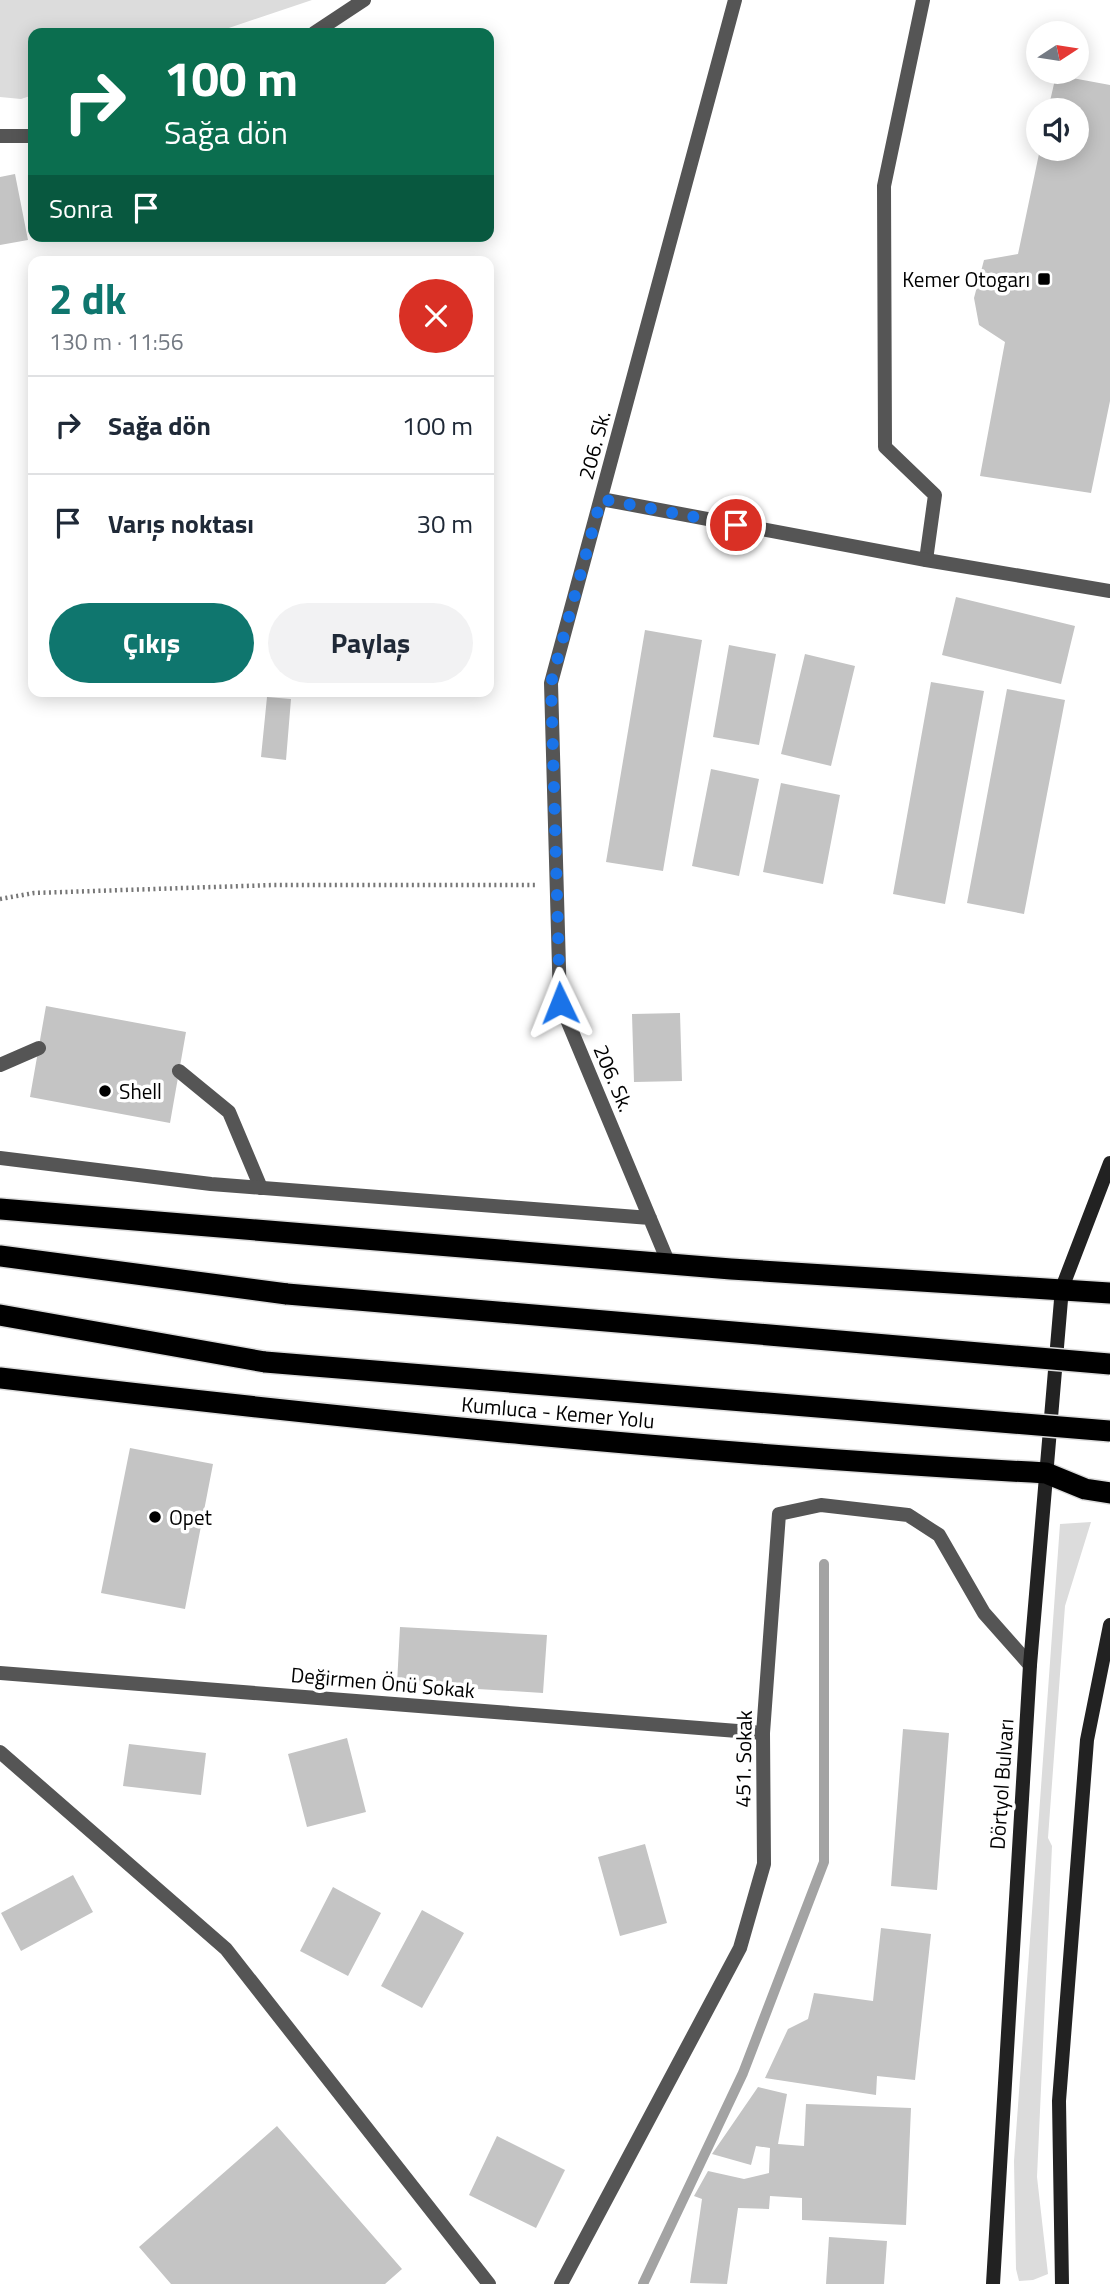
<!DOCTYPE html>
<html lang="tr">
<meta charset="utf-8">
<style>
body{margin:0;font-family:"Titillium Web",sans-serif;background:#f2f2f3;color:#1f2937;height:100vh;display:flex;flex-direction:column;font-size:26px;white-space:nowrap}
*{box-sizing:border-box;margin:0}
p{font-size:23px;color:#747a83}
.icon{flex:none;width:38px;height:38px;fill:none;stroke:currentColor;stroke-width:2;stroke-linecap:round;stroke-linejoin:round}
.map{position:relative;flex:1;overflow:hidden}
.panel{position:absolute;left:28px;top:256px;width:466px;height:441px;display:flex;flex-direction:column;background:#fff;border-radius:14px;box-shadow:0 4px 18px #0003}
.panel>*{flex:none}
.top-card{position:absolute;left:28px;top:28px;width:466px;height:214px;border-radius:14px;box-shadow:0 4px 18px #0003;background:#0b6e4f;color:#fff;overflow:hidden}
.needle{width:46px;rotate:78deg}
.fabs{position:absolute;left:1026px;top:21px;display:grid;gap:14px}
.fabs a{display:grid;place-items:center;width:63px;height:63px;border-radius:50%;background:#fff;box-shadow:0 4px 18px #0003;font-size:35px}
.pin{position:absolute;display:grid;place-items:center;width:60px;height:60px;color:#fff;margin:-30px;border:4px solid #fff;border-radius:50%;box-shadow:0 2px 7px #0007}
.me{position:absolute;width:77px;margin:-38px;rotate:358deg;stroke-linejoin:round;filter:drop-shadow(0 0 5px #0008)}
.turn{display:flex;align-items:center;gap:24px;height:147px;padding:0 21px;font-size:32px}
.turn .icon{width:91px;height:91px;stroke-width:2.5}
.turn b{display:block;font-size:49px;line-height:60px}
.then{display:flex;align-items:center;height:66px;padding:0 21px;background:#0003;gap:14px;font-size:26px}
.round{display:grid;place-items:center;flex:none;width:74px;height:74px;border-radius:37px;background:#f2f2f3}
.head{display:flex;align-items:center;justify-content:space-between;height:119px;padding:0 21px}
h1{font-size:42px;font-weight:700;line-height:52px;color:#0f766e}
.action{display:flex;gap:14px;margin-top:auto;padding:14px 21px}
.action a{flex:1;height:80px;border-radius:42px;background:#0f766e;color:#fff;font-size:28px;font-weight:700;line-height:80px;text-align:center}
.action a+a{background:#f2f2f3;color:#1f2937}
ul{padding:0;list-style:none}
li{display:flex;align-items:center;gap:21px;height:98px;padding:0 21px;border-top:2px solid #e0e1e3}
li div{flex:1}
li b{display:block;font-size:26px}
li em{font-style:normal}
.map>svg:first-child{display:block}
.green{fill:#dcdcdc}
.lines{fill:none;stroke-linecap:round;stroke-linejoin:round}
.stream{stroke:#a3a3a3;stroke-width:10}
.building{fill:#c4c4c4}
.highway-casing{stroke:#dbdbdb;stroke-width:24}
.path{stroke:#777;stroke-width:4.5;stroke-dasharray:2 3.5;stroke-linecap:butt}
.lane{stroke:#555;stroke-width:14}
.street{stroke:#555;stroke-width:14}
.secondary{stroke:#222;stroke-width:14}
.highway{stroke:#000;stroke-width:21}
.highway-bridge-casing{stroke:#dbdbdb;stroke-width:24;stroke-linecap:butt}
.highway-bridge{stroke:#000;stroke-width:21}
.route{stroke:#1a73e8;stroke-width:12;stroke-dasharray:0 21.6}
.poi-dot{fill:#000;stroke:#fff;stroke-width:2.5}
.labels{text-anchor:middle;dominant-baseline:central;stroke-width:7;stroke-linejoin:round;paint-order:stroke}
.poi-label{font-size:21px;fill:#000;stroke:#fff;text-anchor:start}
.street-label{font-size:21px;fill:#000;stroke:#fff}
</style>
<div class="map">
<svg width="1110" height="2284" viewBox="0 0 1110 2284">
<rect width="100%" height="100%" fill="#fff"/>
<path class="green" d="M 0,0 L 312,0 L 214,33 L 33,33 L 33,95 L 21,99 L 0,97 Z
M 1091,1522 L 1065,1606 L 1048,1838 L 1052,1846 L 1037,2177 L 1048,2274 L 1033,2280 L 1019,2281 L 1016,2269 L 1014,2161 L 1060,1524 Z"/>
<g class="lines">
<path class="stream" d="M 643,2284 L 743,2073 L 824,1862 L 824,1564"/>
</g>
<path class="building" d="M 1056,75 L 1110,85 L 1110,401 L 1091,493 L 980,476 L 1005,342 L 979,325 L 974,298 L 984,260 L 1018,254 L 1040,149 L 1076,149 L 1076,110 L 1048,110 Z
M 15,174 L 28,240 L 0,245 L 0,177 Z
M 956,597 L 1075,626 L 1061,684 L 942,655 Z
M 645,630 L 702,640 L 663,871 L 606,862 Z
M 729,645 L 776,654 L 759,745 L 713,737 Z
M 805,654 L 855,666 L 831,766 L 781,754 Z
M 931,682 L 984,691 L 945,904 L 893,894 Z
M 1007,689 L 1065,700 L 1024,914 L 967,903 Z
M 267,697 L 291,699 L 286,760 L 261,757 Z
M 711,769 L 759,779 L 739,876 L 692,866 Z
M 781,783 L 840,795 L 823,884 L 763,872 Z
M 46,1006 L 186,1032 L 170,1123 L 30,1097 Z
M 680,1013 L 682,1081 L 634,1082 L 632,1014 Z
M 130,1448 L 213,1464 L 185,1609 L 101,1593 Z
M 400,1627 L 547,1635 L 543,1693 L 397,1684 Z
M 903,1729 L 949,1733 L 937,1890 L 891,1886 Z
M 347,1738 L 366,1812 L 307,1827 L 288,1754 Z
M 129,1744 L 206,1753 L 201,1795 L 123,1786 Z
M 645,1844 L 667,1923 L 620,1936 L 598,1857 Z
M 73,1875 L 93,1912 L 21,1951 L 1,1913 Z
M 333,1887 L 381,1913 L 348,1976 L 300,1951 Z
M 422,1910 L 464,1933 L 422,2008 L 381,1986 Z
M 881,1928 L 931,1934 L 915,2080 L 877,2076 L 876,2095 L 765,2078 L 788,2029 L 808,2019 L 814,1993 L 873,2001 Z
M 758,2087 L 787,2094 L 778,2144 L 804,2146 L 806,2104 L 911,2108 L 906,2225 L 802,2220 L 802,2198 L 770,2196 L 769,2209 L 738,2208 L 727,2284 L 690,2283 L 702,2199 L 694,2196 L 708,2171 L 744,2179 L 769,2173 L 770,2148 L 756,2146 L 751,2165 L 712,2154 Z
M 277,2126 L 402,2269 L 385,2284 L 171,2284 L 139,2247 Z
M 497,2136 L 565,2170 L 536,2228 L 469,2195 Z
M 829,2237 L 887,2241 L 884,2284 L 826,2284 Z"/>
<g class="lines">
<defs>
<path id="highway" d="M 0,1209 L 731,1269 L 1110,1293
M 0,1256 L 287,1294
M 0,1315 L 265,1362
M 0,1378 C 348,1419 696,1454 1046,1473 L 1085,1489 L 1110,1493"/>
</defs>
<use href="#highway" class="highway-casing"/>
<path class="path" d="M 0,899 L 34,893 L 274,885 L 535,885"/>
<path class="lane" d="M 923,0 L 884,186 L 885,447 L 935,495 L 926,560
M 0,1065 L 39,1048
M 179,1071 L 229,1112 L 261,1188"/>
<path class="street" d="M 314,33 L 364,0
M 0,136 L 33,136
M 601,499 L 926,560 L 1110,591
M 0,1158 L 211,1184 L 650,1218
M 669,1264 L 560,1003 L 551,683 L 735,0
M 0,1673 L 763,1733
M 0,1752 L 226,1949 L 489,2284
M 561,2284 L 740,1948 L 764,1864 L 763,1733 L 779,1514 L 821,1505 L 908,1515 L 939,1535 L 984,1613 L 1030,1665"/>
<path class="secondary" d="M 993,2284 L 1030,1665 L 1062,1288 L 1110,1163
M 1062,2284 L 1059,2101 L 1087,1740 L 1110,1625"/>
<use href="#highway" class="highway"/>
<defs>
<path id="highway-bridge" d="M 287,1294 L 1110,1364
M 265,1362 L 1110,1431"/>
</defs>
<use href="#highway-bridge" class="highway-bridge-casing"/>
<use href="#highway-bridge" class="highway-bridge"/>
</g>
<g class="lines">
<path class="route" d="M 560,1003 L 551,683 L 601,499 L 736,525"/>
</g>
<g class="poi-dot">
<rect x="1037" y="272" width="14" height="14" rx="3.5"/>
<circle cx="105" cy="1091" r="7"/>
<circle cx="155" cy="1517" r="7"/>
</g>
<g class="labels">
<g class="poi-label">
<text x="1030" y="279" text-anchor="end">Kemer Otogarı</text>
<text x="119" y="1091">Shell</text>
<text x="169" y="1517">Opet</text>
</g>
<g class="street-label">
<text transform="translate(594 445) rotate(-75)">206. Sk.</text>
<text transform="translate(614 1078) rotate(67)">206. Sk.</text>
<text transform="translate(558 1412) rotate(5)">Kumluca - Kemer Yolu</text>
<text transform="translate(383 1682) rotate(5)">Değirmen Önü Sokak</text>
<text transform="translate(743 1759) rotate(-89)">451. Sokak</text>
<text transform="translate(1001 1784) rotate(-86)">Dörtyol Bulvarı</text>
</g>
</g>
</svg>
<div class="fabs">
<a><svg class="needle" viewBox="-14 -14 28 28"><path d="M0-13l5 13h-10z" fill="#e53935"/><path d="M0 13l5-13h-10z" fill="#747a83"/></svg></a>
<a><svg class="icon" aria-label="sound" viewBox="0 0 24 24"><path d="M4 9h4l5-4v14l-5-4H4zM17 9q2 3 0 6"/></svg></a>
</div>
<div class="pin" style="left:736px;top:525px;background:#d93025"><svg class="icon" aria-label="arrive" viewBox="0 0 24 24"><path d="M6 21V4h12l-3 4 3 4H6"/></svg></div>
<svg class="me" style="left:560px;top:1003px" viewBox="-20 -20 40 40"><path d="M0-17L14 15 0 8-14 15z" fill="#1a73e8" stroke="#fff" stroke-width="4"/></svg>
<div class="top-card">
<div class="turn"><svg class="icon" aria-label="right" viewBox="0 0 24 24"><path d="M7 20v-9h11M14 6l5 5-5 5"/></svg><div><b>100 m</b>Sağa dön</div></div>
<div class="then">Sonra<svg class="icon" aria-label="arrive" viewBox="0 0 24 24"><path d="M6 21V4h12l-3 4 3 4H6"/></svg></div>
</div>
<section class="panel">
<div class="head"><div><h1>2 dk</h1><p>130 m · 11:56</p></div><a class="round" style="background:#d93025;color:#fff"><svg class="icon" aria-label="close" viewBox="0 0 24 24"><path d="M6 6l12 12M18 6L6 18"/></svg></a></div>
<ul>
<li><svg class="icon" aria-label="right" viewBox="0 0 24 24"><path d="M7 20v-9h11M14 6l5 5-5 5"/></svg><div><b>Sağa dön</b></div><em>100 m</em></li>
<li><svg class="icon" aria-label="arrive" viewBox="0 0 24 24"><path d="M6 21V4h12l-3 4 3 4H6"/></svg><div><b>Varış noktası</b></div><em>30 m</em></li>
</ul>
<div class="action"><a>Çıkış</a><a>Paylaş</a></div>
</section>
</div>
